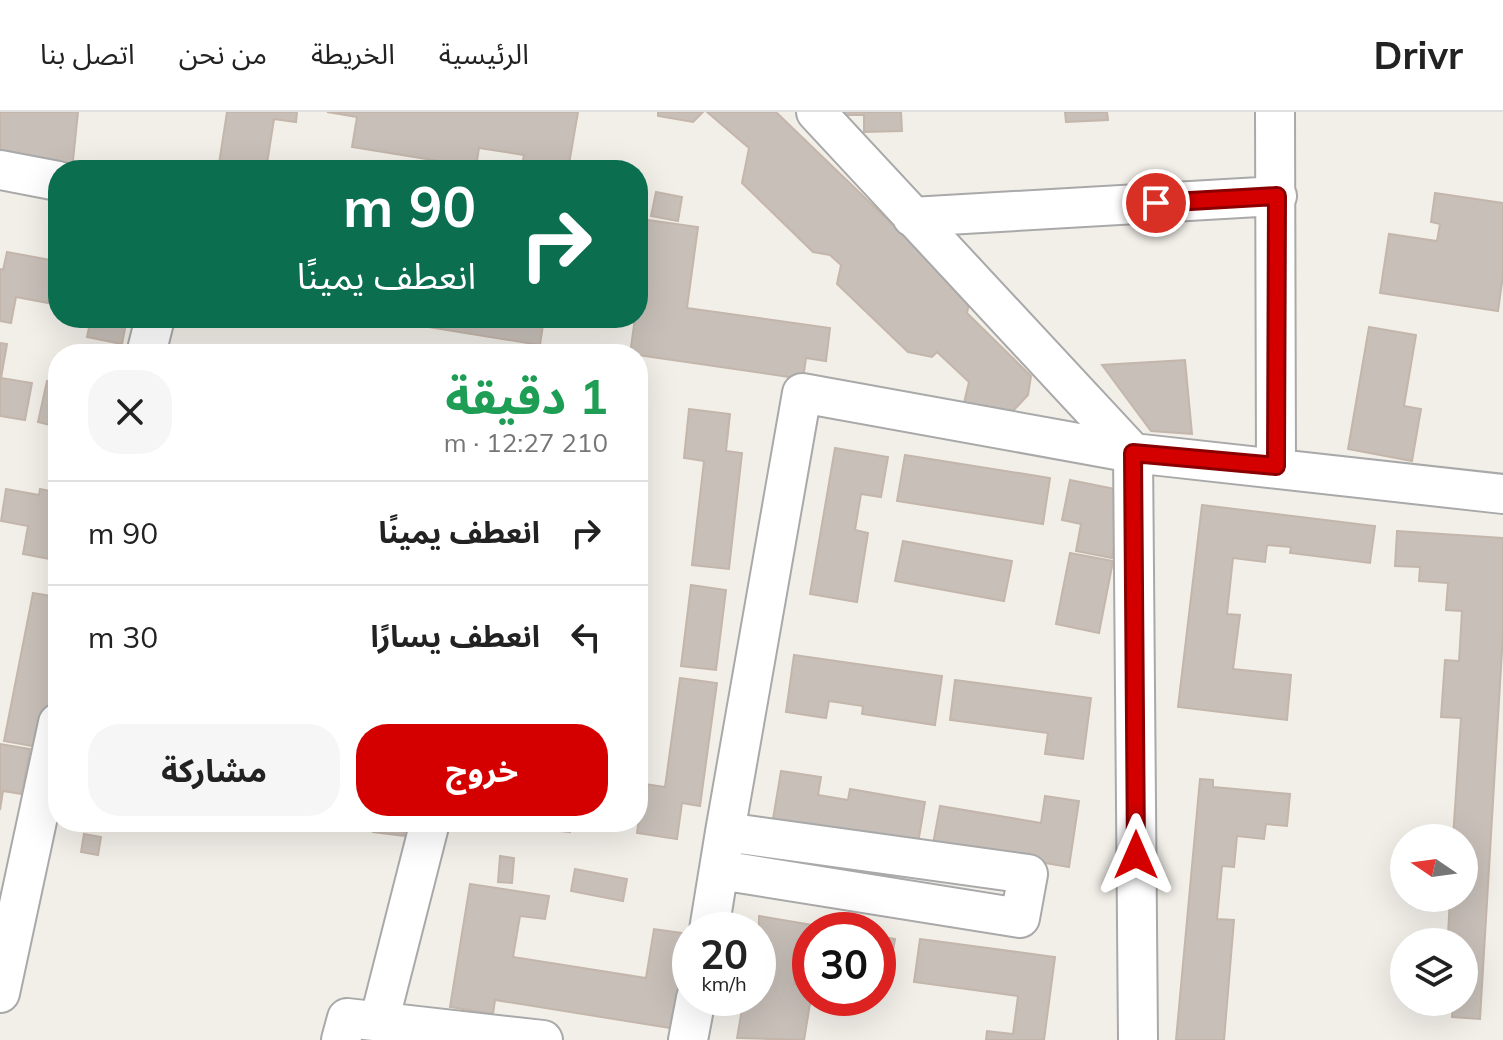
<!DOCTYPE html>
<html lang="ar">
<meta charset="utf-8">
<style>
body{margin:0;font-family:Mulish,"Noto Sans Arabic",sans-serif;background:#f6f6f6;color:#222;direction:rtl;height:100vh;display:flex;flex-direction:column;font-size:30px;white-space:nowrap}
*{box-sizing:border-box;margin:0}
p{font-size:26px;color:#767676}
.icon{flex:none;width:44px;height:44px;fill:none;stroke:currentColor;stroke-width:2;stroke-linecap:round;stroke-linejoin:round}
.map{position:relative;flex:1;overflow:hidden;direction:ltr}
.panel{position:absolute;left:48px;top:232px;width:600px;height:488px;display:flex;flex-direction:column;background:#fff;border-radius:32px;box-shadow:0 8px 32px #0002;direction:rtl}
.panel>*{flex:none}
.guide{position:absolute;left:48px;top:48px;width:600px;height:168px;border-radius:32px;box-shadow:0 8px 32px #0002;direction:rtl;background:#0b6e4f;color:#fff;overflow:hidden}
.needle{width:52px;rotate:283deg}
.tools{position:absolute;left:1390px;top:712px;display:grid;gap:16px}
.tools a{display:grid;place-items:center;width:88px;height:88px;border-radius:50%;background:#fff;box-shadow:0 8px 32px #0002;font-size:40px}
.speed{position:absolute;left:672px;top:800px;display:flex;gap:16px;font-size:40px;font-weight:700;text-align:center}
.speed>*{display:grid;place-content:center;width:104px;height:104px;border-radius:50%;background:#fff;box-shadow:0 8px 32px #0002;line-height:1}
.speed small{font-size:20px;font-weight:400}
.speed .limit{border:12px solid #d22;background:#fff;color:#111}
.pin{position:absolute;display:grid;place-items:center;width:68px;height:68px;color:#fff;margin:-34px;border:4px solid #fff;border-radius:50%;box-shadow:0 2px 8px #0007}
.me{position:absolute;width:88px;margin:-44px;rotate:0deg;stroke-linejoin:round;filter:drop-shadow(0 0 6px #0008)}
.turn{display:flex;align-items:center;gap:28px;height:168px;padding:0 40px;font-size:36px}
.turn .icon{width:104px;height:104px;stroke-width:2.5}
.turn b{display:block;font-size:56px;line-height:68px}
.round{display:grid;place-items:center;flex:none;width:84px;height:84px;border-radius:32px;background:#f6f6f6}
.head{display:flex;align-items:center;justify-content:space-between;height:136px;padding:0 40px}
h1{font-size:48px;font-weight:700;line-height:60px;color:#1e9e55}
.action{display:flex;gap:16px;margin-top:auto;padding:16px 40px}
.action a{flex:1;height:92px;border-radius:32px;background:#d40000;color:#fff;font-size:32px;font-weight:700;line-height:92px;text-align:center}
.action a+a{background:#f6f6f6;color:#222}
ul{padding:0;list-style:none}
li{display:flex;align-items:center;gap:24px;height:104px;padding:0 40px;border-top:2px solid #e0e0e0}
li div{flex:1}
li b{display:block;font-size:30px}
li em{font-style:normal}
header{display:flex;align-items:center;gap:48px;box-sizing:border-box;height:112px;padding:0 40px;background:#fff;border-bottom:2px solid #e0e0e0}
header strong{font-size:38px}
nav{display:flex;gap:44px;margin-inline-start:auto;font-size:28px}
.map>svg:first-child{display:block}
.building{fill:#c7bfb8;stroke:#c4b6ab;stroke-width:2}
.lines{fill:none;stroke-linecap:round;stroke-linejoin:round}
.minor-casing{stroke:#a9a9a9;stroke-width:42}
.minor{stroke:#fff;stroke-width:38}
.route-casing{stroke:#8a0000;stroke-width:20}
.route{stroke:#d40000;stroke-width:14}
</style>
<header>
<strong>Drivr</strong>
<nav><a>الرئيسية</a><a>الخريطة</a><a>من نحن</a><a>اتصل بنا</a></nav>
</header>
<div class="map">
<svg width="1503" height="928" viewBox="0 0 1503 928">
<rect width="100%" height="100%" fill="#f2efe9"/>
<path class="building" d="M 0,0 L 78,0 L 72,58 L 0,46 Z
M 227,0 L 297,0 L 296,10 L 274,7 L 266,58 L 218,58 Z
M 327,0 L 578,0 L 568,58 L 521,58 L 524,43 L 479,36 L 476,55 L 352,35 L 357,5 Z
M 658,0 L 703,0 L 693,10 L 658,4 Z
M 707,0 L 776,0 L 970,187 L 967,201 L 1031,264 L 1028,283 L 1012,300 L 964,291 L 969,270 L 937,240 L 932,245 L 908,240 L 837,172 L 841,153 L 830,143 L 813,140 L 742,71 L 749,36 Z
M 841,0 L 901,0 L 902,19 L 864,20 L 864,3 L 841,3 Z
M 1065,0 L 1107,0 L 1108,8 L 1066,10 Z
M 656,80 L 682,85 L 678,109 L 651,104 Z
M 1435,81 L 1503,91 L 1503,163 L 1498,199 L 1380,181 L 1389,122 L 1437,129 L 1440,112 L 1431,110 Z
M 648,108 L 698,115 L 687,196 L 830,216 L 826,249 L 806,246 L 803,267 L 630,242 L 635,206 L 638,206 Z
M 7,140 L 56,149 L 48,191 L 16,185 L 11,211 L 0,209 L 0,157 L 3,158 Z
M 91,206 L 127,206 L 122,232 L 87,225 Z
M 373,206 L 544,206 L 540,233 Z
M 1369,215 L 1416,223 L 1404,294 L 1421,297 L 1412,349 L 1348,337 Z
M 0,231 L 7,232 L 1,266 L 32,271 L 25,308 L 0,304 Z
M 1185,248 L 1192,322 L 1151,319 L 1102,253 Z
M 47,269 L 58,271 L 58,315 L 38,310 Z
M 689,297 L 730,302 L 726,339 L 742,341 L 729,457 L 692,453 L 704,349 L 684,346 Z
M 835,336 L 888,345 L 881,385 L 861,382 L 855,418 L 868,421 L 857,490 L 810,482 Z
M 905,343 L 1050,366 L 1043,412 L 897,389 Z
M 1070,368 L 1125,379 L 1112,446 L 1076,439 L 1081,412 L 1062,408 Z
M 6,377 L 39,383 L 40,377 L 55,380 L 50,401 L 58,402 L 55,448 L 23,442 L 28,414 L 1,409 Z
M 1202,393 L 1375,414 L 1370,451 L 1290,441 L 1291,435 L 1267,433 L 1265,450 L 1233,446 L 1227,502 L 1240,503 L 1233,557 L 1291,563 L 1287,608 L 1178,595 Z
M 1397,419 L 1503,426 L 1503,522 L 1480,907 L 1452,905 L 1453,890 L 1464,890 L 1464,830 L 1438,830 L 1439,822 L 1448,823 L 1450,786 L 1464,786 L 1464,726 L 1453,726 L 1461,606 L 1441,605 L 1445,548 L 1459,549 L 1462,499 L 1446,498 L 1448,471 L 1419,469 L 1420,455 L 1395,454 Z
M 903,429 L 1012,449 L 1004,489 L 895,469 Z
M 1070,441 L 1113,449 L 1099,521 L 1056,512 Z
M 691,473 L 726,478 L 716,558 L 681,554 Z
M 33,481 L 58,485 L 58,557 L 44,636 L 4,629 Z
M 794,543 L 942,564 L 935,613 L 862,602 L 863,594 L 829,589 L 826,606 L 786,600 Z
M 680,566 L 717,571 L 700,694 L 682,691 L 677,727 L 637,721 L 644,672 L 665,675 Z
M 955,568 L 1091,586 L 1083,647 L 1045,642 L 1048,621 L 950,608 Z
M 0,632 L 30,637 L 22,682 L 3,679 L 0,698 Z
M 781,659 L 821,665 L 818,683 L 848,688 L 850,677 L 925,690 L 917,737 L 772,713 Z
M 1200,667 L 1213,668 L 1213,675 L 1290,682 L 1287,714 L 1266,712 L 1264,727 L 1237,724 L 1234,755 L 1222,754 L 1217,807 L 1234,808 L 1224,928 L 1176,928 Z
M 1045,684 L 1079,689 L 1069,755 L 933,732 L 940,694 L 1041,711 Z
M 358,710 L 406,710 L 404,724 L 373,720 Z
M 530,710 L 571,710 L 570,720 L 529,716 Z
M 84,722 L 101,725 L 98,743 L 81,740 Z
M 500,744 L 514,746 L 512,771 L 498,770 Z
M 575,757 L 627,767 L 623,789 L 571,779 Z
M 470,772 L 549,784 L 545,807 L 520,804 L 513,845 L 646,866 L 654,817 L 690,822 L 689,919 L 495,888 L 493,902 L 450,895 Z
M 759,804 L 842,818 L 810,818 L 810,854 L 798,852 L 794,872 L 810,875 L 811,886 L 804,928 L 737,926 L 744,886 L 758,886 Z
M 878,824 L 895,827 L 888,867 L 878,866 Z
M 920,827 L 1055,845 L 1044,928 L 986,928 L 987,919 L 1013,922 L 1018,884 L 914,870 Z"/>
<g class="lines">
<defs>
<path id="minor" d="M 816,0 L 1133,341 L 1138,928
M 1275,0 L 1276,354
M 0,58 L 58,69
M 912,105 L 1277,84
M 146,242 L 155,206
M 725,720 L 802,281 L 1133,341 L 1503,382
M 709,818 L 725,720 L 1028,762 L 1020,806 L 720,758
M 0,881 L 58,611
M 379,910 L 430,710
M 341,928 L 347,906 L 543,928
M 688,928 L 696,886"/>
</defs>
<use href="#minor" class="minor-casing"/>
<use href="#minor" class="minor"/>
</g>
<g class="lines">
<defs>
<path id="route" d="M 1136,743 L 1133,341 L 1276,354 L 1277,84 L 1156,91"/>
</defs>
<use href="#route" class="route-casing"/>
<use href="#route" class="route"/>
</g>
</svg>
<div class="tools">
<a><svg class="needle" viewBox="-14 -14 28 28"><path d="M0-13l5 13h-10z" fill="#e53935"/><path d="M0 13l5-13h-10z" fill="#767676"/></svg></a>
<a><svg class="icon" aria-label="layers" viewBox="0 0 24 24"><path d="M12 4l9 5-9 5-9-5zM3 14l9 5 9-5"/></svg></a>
</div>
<div class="speed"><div>20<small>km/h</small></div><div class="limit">30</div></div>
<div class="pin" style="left:1156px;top:91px;background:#d93025"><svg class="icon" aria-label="arrive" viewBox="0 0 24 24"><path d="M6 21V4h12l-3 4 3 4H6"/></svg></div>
<svg class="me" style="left:1136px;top:743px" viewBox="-20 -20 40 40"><path d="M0-17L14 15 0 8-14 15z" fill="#d40000" stroke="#fff" stroke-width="4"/></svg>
<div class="guide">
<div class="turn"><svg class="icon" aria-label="right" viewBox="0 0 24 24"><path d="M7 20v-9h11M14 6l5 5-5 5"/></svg><div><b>90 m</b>انعطف يمينًا</div></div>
</div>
<section class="panel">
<div class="head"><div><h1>1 دقيقة</h1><p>210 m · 12:27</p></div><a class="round"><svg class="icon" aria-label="close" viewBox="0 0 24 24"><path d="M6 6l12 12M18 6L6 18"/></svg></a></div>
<ul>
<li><svg class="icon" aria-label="right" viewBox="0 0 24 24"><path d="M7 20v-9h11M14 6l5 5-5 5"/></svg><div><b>انعطف يمينًا</b></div><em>90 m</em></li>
<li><svg class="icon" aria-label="left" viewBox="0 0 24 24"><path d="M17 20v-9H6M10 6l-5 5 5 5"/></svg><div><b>انعطف يسارًا</b></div><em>30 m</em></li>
</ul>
<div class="action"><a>خروج</a><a>مشاركة</a></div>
</section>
</div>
